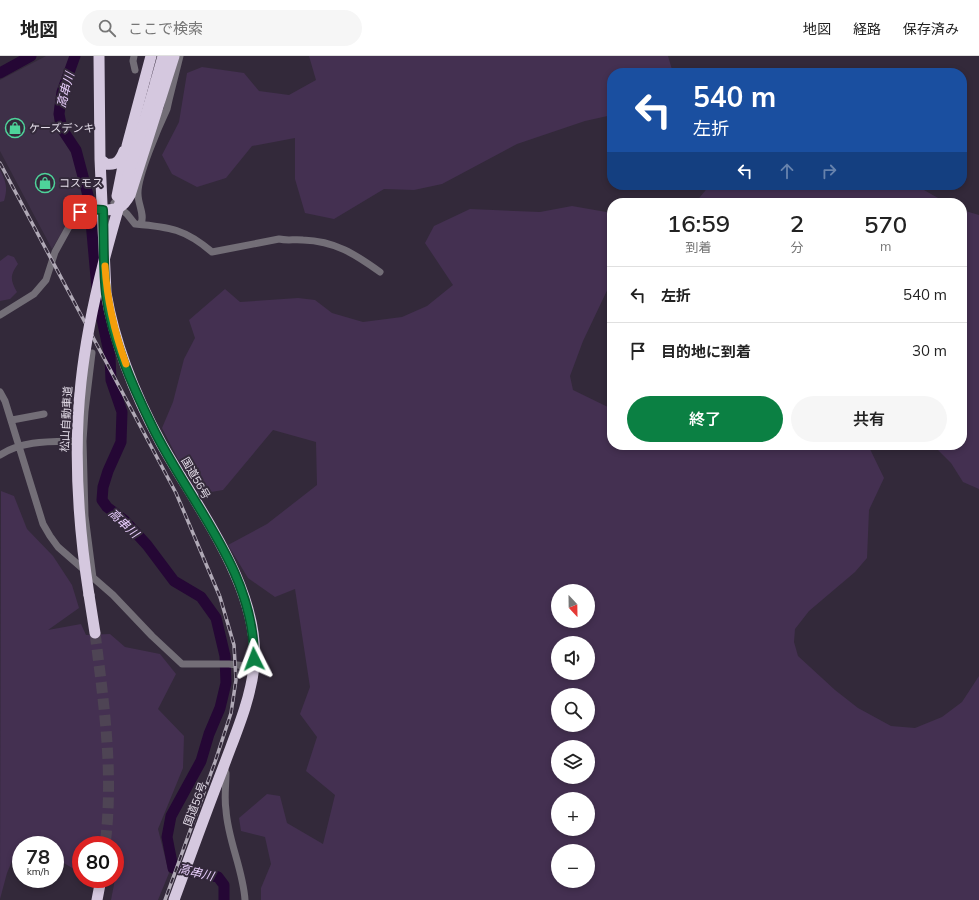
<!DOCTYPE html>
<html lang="ja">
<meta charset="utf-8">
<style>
body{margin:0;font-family:Mulish,"Noto Sans JP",sans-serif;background:#f6f6f6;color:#222;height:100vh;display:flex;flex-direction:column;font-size:15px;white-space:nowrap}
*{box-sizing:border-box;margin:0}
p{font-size:13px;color:#767676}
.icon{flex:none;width:22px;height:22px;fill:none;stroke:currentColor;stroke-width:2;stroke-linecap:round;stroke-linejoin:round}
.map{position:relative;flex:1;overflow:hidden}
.details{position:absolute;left:607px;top:142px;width:360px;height:252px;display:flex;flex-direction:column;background:#fff;border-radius:16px;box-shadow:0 2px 6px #0003}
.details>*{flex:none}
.top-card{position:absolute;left:607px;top:12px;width:360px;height:122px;border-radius:16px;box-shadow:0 2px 6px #0003;background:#1a4fa0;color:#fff;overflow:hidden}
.needle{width:26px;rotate:158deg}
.tools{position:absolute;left:551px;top:528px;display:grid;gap:8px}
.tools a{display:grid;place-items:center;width:44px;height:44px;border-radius:50%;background:#fff;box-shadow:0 2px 6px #0003;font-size:20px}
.speed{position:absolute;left:12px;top:780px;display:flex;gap:8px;font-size:20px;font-weight:700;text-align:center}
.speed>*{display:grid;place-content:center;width:52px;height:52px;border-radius:50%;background:#fff;box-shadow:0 2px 6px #0003;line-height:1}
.speed small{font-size:10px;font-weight:400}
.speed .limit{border:6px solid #d22;background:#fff;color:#111}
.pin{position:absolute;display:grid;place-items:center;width:34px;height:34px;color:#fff;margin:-17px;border-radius:8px;box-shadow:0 2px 6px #0006}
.me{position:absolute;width:44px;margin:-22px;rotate:357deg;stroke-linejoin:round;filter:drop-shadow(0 0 3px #0008)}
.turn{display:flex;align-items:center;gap:14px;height:84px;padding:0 20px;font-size:18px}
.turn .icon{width:52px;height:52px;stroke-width:2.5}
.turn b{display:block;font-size:28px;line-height:34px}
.lanes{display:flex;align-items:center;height:38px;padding:0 20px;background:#0003;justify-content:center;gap:20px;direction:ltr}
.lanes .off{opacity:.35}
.eta{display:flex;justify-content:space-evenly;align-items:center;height:68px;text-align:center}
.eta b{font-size:24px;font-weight:600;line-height:28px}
.cta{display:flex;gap:8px;margin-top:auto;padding:8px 20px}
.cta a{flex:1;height:46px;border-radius:24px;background:#0b8043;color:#fff;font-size:16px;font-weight:600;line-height:46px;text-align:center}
.cta a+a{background:#f6f6f6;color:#222}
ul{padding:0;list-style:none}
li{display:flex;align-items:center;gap:12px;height:56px;padding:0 20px;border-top:1px solid #e0e0e0}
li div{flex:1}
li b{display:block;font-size:15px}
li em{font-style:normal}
header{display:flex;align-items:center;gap:24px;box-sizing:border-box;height:56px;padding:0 20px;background:#fff;border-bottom:1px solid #e0e0e0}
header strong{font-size:19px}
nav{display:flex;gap:22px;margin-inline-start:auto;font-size:14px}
.search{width:280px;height:36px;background:#f6f6f6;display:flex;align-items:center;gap:10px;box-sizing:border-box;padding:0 14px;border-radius:22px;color:#767676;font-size:15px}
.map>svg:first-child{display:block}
.built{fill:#3e3048}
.green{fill:#443051;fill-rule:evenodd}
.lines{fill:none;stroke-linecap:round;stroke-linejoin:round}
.river{stroke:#250735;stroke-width:11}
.highway-tunnel{stroke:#4e4454;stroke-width:11;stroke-dasharray:11 5.5;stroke-linecap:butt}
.minor{stroke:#736e77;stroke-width:7}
.highway{stroke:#d5c8df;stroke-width:11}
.rail-casing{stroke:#b0a9b6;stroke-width:3.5}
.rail{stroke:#33293a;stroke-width:2;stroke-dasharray:6;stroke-linecap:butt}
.highway-bridge{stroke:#d5c8df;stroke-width:11}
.route-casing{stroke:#07532c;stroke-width:10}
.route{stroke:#0b8043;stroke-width:7}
.slow{stroke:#f59e0b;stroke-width:7}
.labels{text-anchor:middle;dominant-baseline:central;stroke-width:4;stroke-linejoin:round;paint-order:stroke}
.poi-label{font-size:11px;fill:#e4dde9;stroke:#33293a;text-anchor:start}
.street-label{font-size:11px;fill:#e4dde9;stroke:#33293a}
.water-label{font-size:12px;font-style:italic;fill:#e9cefd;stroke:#33293a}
</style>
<header>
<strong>地図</strong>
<div class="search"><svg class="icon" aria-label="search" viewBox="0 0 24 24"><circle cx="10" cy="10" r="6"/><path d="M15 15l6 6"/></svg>ここで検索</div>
<nav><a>地図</a><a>経路</a><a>保存済み</a></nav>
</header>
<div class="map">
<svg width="979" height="844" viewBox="0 0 979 844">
<rect width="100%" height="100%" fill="#33293a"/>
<path class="built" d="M 46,0 L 70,0 L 58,31 L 54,52 L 54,68 L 74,102 L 84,149 L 76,152 L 52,193 L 0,95 L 0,24 Z"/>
<path class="green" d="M 309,0 L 668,0 L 673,17 L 612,17 L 612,59 L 585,65 L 517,88 L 442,128 L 414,134 L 384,133 L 334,163 L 305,157 L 295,123 L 295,82 L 252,90 L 226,122 L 197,131 L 172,118 L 162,99 L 179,66 L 187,17 L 202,11 L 244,17 L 259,35 L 289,39 L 316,24 Z
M 0,114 C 6,125 8,132 4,145 L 0,146 Z
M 710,129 L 915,129 L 947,147 L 695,147 Z
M 572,150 L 612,157 L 612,224 L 583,285 L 570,320 L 573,334 L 612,353 L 612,389 L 868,389 L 884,422 L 869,454 L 867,502 L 855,516 L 809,555 L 795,573 L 794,586 L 798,600 L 835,634 L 858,652 L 891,670 L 915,672 L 942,661 L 962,646 L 979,620 L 979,844 L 261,844 L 261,832 L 271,808 L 265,781 L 241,775 L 239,762 L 267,738 L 280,740 L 287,767 L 323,788 L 335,739 L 306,715 L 317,681 L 300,658 L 310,631 L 295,533 L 275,541 L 248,522 L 228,489 L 267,468 L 317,429 L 316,386 L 273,374 L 223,434 L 199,438 L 184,415 L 162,372 L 173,346 L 184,303 L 195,282 L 189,264 L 225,233 L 240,246 L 298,242 L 315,244 L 332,257 L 363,266 L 402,261 L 427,250 L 453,229 L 425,187 L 434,170 L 470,153 L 540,156 ZM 558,535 L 588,535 L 588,565 L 558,565 ZM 558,587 L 588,587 L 588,617 L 558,617 ZM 558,639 L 588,639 L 588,669 L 558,669 ZM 558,691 L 588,691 L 588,721 L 558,721 ZM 558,743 L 588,743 L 588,773 L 558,773 ZM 558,795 L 588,795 L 588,825 L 558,825 Z
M 962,154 L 979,159 L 979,433 L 963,426 L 951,407 L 933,389 L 962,389 Z
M 8,199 L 14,201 L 18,208 C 10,219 10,224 17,236 L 10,243 L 0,245 L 0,205 Z
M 1,435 L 14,440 L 27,473 L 53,500 L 72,529 L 79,552 L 48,574 L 81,568 L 86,579 L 110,578 L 125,591 L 160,598 L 176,618 L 158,653 L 184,680 L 183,712 L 158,773 L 169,817 L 158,844 L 111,844 L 116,818 L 115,789 L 81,789 L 81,817 L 55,802 L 55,789 L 21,789 L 21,797 L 15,798 L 7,817 L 0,843 Z"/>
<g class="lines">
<path class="river" d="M 75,0 L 62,36 L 59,58 L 62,73 L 76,94 L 89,143 L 98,244 L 110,301 L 111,324 L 122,356 L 121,386 L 108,415 L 103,431 L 102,444 L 107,451 L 124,464 L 147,489 L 174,525 L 201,541 L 216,562 L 225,600 L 226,627 L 220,652 L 209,678 L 201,705 L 171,760 L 167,781 L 173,812 L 218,821 L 224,829 L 224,844
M 0,17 L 31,0"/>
<path class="highway-tunnel" d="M 95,577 C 104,648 114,718 105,789"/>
<path class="minor" d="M 134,0 L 133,5 L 135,14
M 169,44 L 180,0
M 114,147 L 127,158 L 135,168 C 170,171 185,173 212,196 L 279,183 C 288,185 294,183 303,184 C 335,185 355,198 380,216
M 141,168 C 145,158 138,149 138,138 C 137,121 159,70 167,53 L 169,44 L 167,42
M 0,259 L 34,238 L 46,224 L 55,196 L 76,158 L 88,153 L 103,154
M 0,336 L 5,345 L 43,468 L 50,480 L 58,491 L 113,539 L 152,580 L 182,608 L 229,608 L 254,611
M 12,364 L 44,358
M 83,385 L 85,355 L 92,297
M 0,399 C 25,383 54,386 83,385 L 85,460 L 93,522
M 224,712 L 226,717 C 226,729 224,742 226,754 C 228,785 243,813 245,844"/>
<path class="highway" d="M 99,0 L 100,103 L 106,237 C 115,289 136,341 161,387 C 197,452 262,534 254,611 C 250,646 235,679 223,712 C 206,756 190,800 174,844
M 156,25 L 163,0
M 100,103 L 106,108 C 117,110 121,103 124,95
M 117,140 L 127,90 L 151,0
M 103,154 C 117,154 123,152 130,139 L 174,0
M 89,539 L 95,577
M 97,844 L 101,823"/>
<defs>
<path id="rail" d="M 0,107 L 176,437 L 220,541 L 234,589 L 236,624 L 231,657 L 215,706 L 165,844"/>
</defs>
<use href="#rail" class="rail-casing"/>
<use href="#rail" class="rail"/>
<path class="highway-bridge" d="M 89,539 C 78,468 73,398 81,326 C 92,224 128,123 156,25"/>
</g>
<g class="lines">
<defs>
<path id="route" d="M 80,156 L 88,153 L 103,154 C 104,182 103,211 106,238 C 112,284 132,329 152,370 C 188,445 255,515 254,603"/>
</defs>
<use href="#route" class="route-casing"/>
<use href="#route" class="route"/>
<path class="slow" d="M 105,210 C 107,245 114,275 126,308"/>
</g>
<defs>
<symbol id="shop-ring" viewBox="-11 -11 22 22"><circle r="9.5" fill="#33293a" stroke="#4ed39a" stroke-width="1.5"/><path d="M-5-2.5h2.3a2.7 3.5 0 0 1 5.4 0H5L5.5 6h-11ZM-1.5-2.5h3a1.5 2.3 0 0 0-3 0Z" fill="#4ed39a"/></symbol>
</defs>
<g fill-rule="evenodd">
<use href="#shop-ring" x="4" y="61" width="22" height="22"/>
<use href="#shop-ring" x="34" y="116" width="22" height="22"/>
</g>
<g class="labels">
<g class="poi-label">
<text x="29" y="72">ケーズデンキ</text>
<text x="59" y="127">コスモス</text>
</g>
<g class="street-label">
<text transform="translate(66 363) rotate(-87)">松山自動車道</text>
<text transform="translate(196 422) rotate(60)">国道56号</text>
<text transform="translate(195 748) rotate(-70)">国道56号</text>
</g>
<g class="water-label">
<text transform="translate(65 34) rotate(-75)">高串川</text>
<text transform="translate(124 467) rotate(43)">高串川</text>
<text transform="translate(196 816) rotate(14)">高串川</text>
</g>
</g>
</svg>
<div class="tools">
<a><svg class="needle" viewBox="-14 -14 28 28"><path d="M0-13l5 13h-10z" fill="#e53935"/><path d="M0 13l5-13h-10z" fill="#767676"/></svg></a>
<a><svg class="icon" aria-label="sound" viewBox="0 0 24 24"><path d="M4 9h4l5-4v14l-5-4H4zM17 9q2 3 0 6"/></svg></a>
<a><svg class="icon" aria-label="search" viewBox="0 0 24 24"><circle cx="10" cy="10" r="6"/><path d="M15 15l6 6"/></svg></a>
<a><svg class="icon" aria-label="layers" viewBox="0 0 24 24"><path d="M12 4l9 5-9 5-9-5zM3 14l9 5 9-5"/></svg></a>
<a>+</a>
<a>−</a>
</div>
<div class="speed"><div>78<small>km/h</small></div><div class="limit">80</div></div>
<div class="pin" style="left:80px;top:156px;background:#d93025"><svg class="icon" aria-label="arrive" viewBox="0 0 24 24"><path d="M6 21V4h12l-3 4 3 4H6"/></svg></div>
<svg class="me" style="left:254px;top:603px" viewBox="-20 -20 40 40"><path d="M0-17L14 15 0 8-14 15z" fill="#0b8043" stroke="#fff" stroke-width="4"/></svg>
<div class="top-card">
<div class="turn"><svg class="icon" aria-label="left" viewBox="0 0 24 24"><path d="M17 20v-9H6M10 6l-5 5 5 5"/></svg><div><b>540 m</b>左折</div></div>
<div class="lanes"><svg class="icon" aria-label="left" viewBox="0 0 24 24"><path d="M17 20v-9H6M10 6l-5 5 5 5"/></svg><svg class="icon off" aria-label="ahead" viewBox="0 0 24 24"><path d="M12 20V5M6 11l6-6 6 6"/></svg><svg class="icon off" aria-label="right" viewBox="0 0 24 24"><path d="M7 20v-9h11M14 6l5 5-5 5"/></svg></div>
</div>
<section class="details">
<div class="eta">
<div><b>16:59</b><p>到着</p></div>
<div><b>2</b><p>分</p></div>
<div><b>570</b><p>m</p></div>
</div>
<ul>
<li><svg class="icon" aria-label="left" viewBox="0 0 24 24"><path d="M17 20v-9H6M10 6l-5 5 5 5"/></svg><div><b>左折</b></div><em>540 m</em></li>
<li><svg class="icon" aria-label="arrive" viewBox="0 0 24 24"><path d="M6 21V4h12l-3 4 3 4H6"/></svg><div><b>目的地に到着</b></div><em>30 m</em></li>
</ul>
<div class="cta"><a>終了</a><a>共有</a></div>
</section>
</div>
